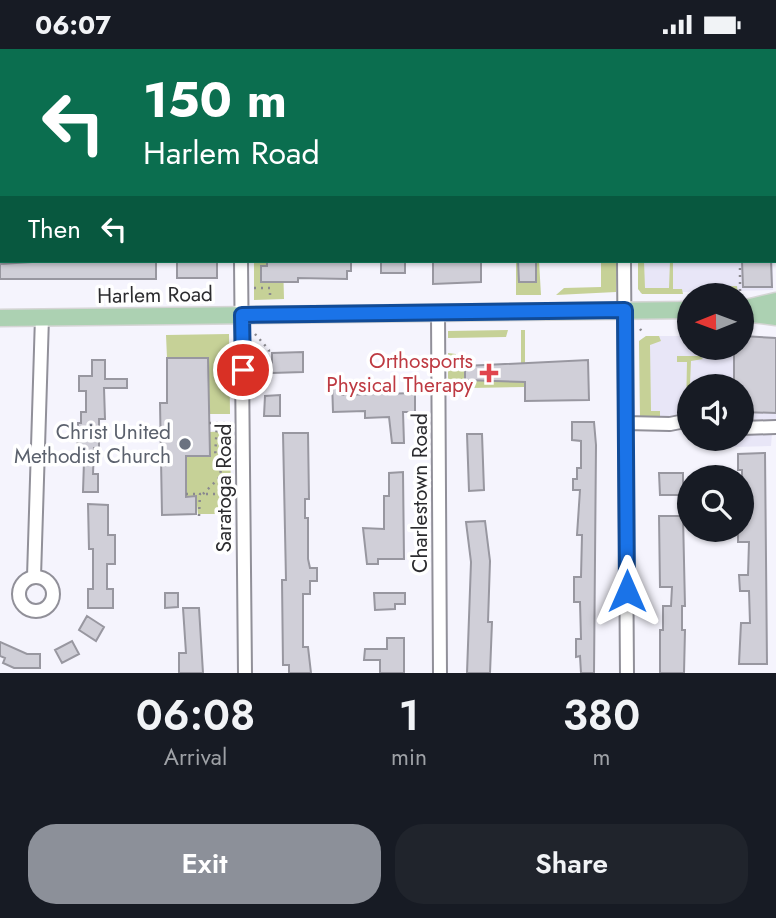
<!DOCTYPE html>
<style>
body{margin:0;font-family:Jost,sans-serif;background:#20242c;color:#f1f3f6;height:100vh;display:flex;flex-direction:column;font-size:26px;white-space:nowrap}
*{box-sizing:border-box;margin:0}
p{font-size:23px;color:#9ea1a6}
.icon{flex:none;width:38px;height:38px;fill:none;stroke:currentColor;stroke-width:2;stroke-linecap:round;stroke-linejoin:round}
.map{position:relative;height:624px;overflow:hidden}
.details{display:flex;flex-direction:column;background:#171b24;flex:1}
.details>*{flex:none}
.guide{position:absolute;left:0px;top:0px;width:777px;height:214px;box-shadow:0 2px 5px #0004;background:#0b6e4f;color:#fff;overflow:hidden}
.needle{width:46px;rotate:269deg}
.fabs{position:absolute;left:677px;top:234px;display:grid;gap:14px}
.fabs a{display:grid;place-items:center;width:77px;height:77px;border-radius:50%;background:#171b24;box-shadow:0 2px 5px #0004;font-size:35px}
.pin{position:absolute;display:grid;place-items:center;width:60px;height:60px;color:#fff;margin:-30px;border:4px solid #fff;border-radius:50%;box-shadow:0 2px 7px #0007}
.me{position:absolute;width:77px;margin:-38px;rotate:0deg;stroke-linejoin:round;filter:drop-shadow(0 0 5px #0008)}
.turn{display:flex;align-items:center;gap:24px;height:147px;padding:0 28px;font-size:32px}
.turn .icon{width:91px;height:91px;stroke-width:2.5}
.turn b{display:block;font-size:49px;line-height:60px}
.then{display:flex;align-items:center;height:66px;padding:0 28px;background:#0003;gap:14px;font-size:26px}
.eta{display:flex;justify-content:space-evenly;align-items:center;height:119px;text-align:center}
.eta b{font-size:42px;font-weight:600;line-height:49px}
.action{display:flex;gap:14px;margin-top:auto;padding:14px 28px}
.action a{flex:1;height:80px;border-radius:28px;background:#8c9099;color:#fff;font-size:28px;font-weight:600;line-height:80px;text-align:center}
.action a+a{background:#20242c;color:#f1f3f6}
.status{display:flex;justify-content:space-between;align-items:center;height:49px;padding:0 35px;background:#171b24;direction:ltr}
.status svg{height:19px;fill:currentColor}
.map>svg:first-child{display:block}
.built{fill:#e8e6f7}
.green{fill:#c6d197}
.building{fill:#d0cfd8;stroke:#9897a0;stroke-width:2}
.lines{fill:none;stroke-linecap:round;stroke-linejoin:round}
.minor-casing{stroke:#919099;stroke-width:16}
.major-casing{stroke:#d5d5d5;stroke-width:19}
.path{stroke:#8a898f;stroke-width:2.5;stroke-dasharray:2 5;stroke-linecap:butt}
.minor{stroke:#fff;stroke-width:12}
.major{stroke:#acd1b2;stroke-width:16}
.route-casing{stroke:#114b97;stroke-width:18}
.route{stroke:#1a73e8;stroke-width:12}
.health-dot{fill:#e0444e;stroke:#fff;stroke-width:2.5}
.worship-dot{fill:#6b7280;stroke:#fff;stroke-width:2.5}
.labels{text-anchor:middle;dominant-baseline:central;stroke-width:7;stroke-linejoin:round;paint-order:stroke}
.street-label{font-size:21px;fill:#2c2c2f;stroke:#fff}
.health-label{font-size:21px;fill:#be3a42;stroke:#fff;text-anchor:end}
.worship-label{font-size:21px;fill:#5b616d;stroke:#fff;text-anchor:end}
</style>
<div class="status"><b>06:07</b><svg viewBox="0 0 49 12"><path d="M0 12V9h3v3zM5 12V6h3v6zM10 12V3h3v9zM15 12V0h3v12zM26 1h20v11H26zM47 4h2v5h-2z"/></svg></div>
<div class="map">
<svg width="776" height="624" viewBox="0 0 776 624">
<rect width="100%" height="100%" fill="#f5f4fd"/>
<path class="built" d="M 640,212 L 773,212 L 773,241 L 640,244 Z
M 646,287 L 689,287 L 690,299 L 742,299 L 742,287 L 776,288 L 776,382 L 772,384 L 771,397 L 733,398 L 725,390 L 742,390 L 742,338 L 690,338 L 689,375 L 665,382 L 640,382 L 639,292 Z"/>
<path class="green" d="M 254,212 L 283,212 L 284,250 L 254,251 Z
M 516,212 L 539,212 L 541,246 L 516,246 Z
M 601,212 L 617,212 L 616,243 L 556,246 L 564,239 L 601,238 Z
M 638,212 L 644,212 L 645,239 L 669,239 L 670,212 L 673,212 L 673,240 L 682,240 L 683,245 L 642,245 L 638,240 Z
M 737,237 L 738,246 L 698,247 L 705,238 Z
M 508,281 L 506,288 L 448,289 L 448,282 Z
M 521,281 L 525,281 L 525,338 L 470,339 L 470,343 L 448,343 L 448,304 L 456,305 L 456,318 L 465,318 L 465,331 L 513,333 L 513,315 L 521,314 Z
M 229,285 L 230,365 L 209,365 L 208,309 L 167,309 L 166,286 Z
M 646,287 L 659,287 L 661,292 L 650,296 L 651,362 L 660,362 L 660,367 L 640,367 L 639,292 Z
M 677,307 L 700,307 L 703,310 L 691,312 L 689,359 L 686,359 L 687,313 L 677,313 Z
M 231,382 L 230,479 L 225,479 L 225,465 L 198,465 L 196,447 L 186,448 L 186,407 L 209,383 Z"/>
<path class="building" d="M 48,212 L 156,212 L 156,230 L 0,230 L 0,215 Z
M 177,212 L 217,212 L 217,229 L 177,229 Z
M 267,212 L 351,212 L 351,222 L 347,222 L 347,230 L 298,229 L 298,233 L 261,233 L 261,217 L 267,217 Z
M 381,212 L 405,212 L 405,224 L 381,224 Z
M 433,212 L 481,212 L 481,233 L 433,235 Z
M 518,212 L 536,212 L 536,233 L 519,233 Z
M 742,212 L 771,212 L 772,238 L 743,238 Z
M 742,287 L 776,289 L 776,364 L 742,363 L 742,338 L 734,338 L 734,299 L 742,299 Z
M 303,303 L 303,323 L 272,324 L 272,304 Z
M 167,309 L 208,309 L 210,407 L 186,407 L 186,448 L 196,447 L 196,465 L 162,466 L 160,354 L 167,354 Z
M 92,311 L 105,311 L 105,330 L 127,330 L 127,339 L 104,339 L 105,370 L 99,370 L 99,399 L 94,399 L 93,425 L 98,425 L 98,443 L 83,443 L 84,412 L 77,412 L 78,374 L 81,374 L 81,363 L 86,363 L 86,342 L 79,342 L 79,327 L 92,327 Z
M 588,311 L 589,351 L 525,352 L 525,333 L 465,331 L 465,317 Z
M 332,331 L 342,331 L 342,346 L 415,344 L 415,363 L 403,363 L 404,394 L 392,394 L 389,368 L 365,369 L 365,362 L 333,363 Z
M 280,346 L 280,367 L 264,367 L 265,347 Z
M 572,373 L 594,373 L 596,396 L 594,624 L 581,624 L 580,607 L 576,608 L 576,590 L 581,590 L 580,553 L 574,553 L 574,528 L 581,528 L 582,486 L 577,486 L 580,441 L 573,441 L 573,430 L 577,430 L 577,419 L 581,419 L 581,392 L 572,391 Z
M 283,384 L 308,384 L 309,450 L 305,450 L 305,469 L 308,469 L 308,510 L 310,519 L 317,519 L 317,532 L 310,532 L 310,545 L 303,545 L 303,598 L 308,598 L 311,624 L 289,624 L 289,616 L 283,616 L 282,531 L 286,531 Z
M 467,385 L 482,385 L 484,441 L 469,442 Z
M 765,404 L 767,615 L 739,615 L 741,574 L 750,574 L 749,542 L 740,542 L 739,526 L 748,526 L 749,493 L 738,493 L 738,481 L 742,481 L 742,421 L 738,421 L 738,405 Z
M 403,423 L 404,510 L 378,510 L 378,515 L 367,515 L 363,479 L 384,480 L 384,447 L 389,447 L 389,424 Z
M 659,424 L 683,424 L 683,446 L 660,446 Z
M 88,455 L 108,456 L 108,486 L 115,486 L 115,515 L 107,515 L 107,540 L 113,540 L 113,559 L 88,559 L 88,540 L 93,540 L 93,500 L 89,500 Z
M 659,467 L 683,467 L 685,557 L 682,557 L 682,581 L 685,581 L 684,624 L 660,624 L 660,581 L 663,581 L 663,557 L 671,557 L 672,538 L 660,538 Z
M 485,472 L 490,512 L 488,573 L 492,573 L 490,624 L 467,624 L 471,513 L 466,473 Z
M 165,544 L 178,544 L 178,558 L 165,559 Z
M 374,544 L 405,544 L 405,555 L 395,555 L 395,560 L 375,561 Z
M 183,559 L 199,559 L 203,624 L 179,624 L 179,604 L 186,604 Z
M 87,567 L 104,578 L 96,592 L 79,581 Z
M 387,589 L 404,589 L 404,624 L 380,624 L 380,611 L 364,611 L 365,600 L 387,600 Z
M 72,592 L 79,605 L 62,614 L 55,601 Z
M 0,593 L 27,605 L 40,605 L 40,619 L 14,619 L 3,614 L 5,609 L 0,607 Z"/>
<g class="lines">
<defs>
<path id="minor" d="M 238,0 L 238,2
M 712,0 L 713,2
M 775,66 L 776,65
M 775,89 L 776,90
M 0,93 L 2,93
M 241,212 L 245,624
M 624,212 L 627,624
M 438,264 L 440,624
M 626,374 L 670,375 L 690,371
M 742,379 L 776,378
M19 545a17 17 0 1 1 34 0a17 17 0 1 1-34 0Z
M 34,528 L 42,268"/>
<path id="major" d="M 742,260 L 776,252
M 744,264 L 776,268
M 0,269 L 690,261"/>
</defs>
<use href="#minor" class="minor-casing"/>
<use href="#major" class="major-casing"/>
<path class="path" d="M 740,212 L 740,246
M 254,239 L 270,239 L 270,250
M 640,280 L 644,285
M 255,285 L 269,301 L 267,324
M 209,374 L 231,374
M 186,445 L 200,445
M 203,445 L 219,429 L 221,421 L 215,409 L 217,374
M 199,467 L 200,445 L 230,445"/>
<use href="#minor" class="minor"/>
<use href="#major" class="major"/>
</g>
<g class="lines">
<defs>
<path id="route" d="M 243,321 L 242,266 L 625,261 L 627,542"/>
</defs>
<use href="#route" class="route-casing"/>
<use href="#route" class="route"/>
</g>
<path class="health-dot" d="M485.5 313.5h7v7h7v7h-7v7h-7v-7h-7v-7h7z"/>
<circle class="worship-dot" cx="185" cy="395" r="7"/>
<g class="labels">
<g class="street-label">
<text transform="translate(155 246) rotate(-1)">Harlem Road</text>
<text transform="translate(224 439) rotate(-90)">Saratoga Road</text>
<text transform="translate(420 444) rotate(-90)">Charlestown Road</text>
</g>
<g class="health-label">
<text x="473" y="312">Orthosports<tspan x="473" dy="24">Physical Therapy</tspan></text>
</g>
<g class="worship-label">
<text x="171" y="383">Christ United<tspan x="171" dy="24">Methodist Church</tspan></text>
</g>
</g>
</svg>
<div class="fabs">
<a><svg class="needle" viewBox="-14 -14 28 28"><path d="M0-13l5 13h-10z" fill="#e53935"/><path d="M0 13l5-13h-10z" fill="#9ea1a6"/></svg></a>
<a><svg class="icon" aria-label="sound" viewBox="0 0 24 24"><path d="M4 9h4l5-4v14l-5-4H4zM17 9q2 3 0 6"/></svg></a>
<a><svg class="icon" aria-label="search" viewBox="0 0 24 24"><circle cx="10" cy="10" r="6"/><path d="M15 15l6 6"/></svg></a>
</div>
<div class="pin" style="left:243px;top:321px;background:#d93025"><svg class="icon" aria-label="arrive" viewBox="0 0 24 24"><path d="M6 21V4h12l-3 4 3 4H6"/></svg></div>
<svg class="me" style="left:627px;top:542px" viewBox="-20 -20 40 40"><path d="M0-17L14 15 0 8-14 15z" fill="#1a73e8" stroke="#fff" stroke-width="4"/></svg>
<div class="guide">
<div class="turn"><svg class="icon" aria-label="left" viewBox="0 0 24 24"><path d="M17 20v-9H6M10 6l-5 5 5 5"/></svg><div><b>150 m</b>Harlem Road</div></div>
<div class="then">Then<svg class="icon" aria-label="left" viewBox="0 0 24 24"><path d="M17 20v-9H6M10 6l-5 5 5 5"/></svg></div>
</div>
</div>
<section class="details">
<div class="eta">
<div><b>06:08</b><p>Arrival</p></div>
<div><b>1</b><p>min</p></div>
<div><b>380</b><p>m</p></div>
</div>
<div class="action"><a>Exit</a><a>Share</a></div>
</section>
